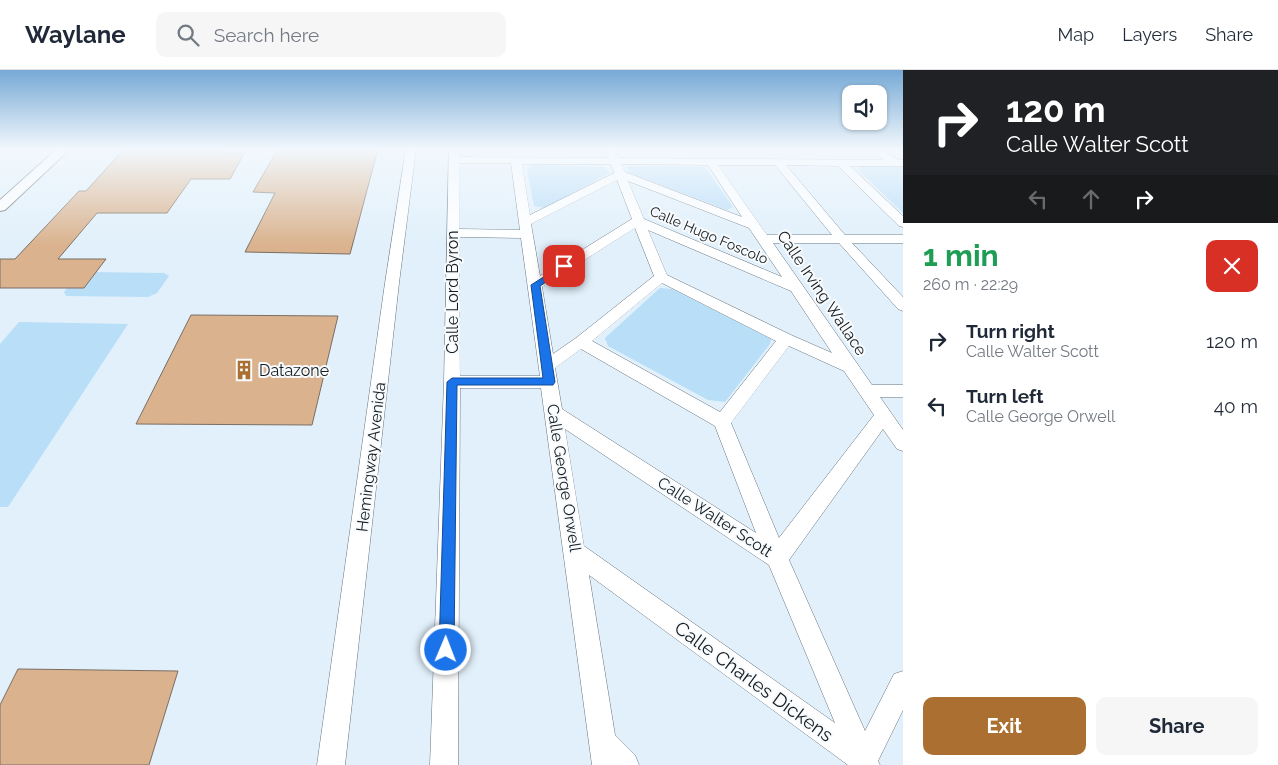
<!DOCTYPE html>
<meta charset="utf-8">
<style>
body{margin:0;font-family:Raleway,sans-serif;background:#f6f6f7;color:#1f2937;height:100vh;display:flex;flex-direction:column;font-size:19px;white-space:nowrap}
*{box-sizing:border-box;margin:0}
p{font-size:16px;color:#747a83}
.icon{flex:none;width:28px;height:28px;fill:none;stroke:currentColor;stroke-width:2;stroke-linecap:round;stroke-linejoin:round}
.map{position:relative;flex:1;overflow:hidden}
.details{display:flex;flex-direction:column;background:#fff;width:375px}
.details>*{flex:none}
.hud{background:#202124;color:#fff;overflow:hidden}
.buttons{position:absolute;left:842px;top:15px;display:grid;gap:10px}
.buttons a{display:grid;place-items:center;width:45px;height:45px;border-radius:10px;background:#fff;box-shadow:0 1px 4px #0004;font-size:25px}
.pin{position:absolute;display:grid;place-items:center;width:42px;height:42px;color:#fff;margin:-21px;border-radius:10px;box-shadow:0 2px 8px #0006}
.me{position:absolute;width:55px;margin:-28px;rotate:1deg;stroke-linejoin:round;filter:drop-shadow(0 0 4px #0008)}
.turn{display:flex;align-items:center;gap:18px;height:105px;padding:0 20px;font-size:22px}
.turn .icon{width:65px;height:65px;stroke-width:2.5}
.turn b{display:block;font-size:35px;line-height:42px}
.lanes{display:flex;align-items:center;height:48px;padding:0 20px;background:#0003;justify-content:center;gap:25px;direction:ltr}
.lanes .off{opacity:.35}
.round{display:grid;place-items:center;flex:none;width:52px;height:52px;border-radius:10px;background:#f6f6f7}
.overview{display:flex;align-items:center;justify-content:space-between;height:85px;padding:0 20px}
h1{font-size:30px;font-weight:700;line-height:38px;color:#1e9e55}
.cta{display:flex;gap:10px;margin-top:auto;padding:10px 20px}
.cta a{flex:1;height:58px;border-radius:10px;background:#ab7031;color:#fff;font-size:20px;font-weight:700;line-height:58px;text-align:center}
.cta a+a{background:#f6f6f7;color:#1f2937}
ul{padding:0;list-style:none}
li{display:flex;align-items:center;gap:15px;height:65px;padding:0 20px}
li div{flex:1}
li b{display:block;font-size:19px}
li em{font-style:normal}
header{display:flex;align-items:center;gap:30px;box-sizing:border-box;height:70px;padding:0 25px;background:#fff;border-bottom:1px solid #e0e1e3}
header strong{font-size:24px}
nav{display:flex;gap:28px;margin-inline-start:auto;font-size:18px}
.search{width:350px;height:45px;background:#f6f6f7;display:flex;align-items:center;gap:12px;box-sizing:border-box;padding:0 18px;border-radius:10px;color:#747a83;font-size:19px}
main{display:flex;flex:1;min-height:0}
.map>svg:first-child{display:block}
.green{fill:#b9def8}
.building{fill:#dab28d;stroke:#7a6e63}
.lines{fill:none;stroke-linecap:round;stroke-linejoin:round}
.minor-casing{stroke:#67747e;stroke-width:1}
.tertiary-casing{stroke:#67747e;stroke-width:2}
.minor{fill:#fff;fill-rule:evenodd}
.tertiary{fill:#fff;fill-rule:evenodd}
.route{fill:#1a73e8;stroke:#114b97}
.labels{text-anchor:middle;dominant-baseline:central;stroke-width:4;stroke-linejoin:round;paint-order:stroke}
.far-street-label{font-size:14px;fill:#151b1e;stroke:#f8fbfe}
.street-label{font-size:16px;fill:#151b1e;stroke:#f8fbfe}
.poi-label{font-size:16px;fill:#151b1e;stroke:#f8fbfe;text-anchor:start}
.near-street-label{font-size:19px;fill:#151b1e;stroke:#f8fbfe}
</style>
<header>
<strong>Waylane</strong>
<div class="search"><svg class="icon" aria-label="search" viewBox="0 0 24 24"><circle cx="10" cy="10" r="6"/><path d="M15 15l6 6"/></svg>Search here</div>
<nav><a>Map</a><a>Layers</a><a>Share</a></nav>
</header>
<main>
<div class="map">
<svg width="903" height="695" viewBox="0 0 903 695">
<rect width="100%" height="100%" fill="#e1f0fb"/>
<path class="green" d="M 534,95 L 604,97 L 609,103 L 545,138 L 534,136 L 527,99 Z
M 646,96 L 705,97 L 733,137 L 727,140 L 629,103 L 627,97 Z
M 861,96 L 903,97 L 903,143 L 858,100 Z
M 87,202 L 164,203 L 169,206 L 157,223 L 148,227 L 66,226 L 64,222 L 78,205 Z
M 660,218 L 672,219 L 771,269 L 770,274 L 725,332 L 708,330 L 608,276 L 605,268 Z
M 19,252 L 128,254 L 8,437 L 0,437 L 0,274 Z"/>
<path class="building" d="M 124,79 L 224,79 L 221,83 L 245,82 L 230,109 L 191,109 L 167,143 L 97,143 L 58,189 L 106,189 L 84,218 L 0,218 L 0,189 L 15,189 L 79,121 L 86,121 Z
M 278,79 L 378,79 L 350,184 L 245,182 L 275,123 L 253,122 Z
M 191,245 L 338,246 L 312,355 L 136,354 Z
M 18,599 L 178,601 L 149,695 L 0,695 L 0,635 Z"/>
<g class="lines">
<defs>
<path id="minor" d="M 406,79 L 416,79 L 399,213 L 345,695 L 317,695 L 385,213 Z
M 449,79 L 459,79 L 459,87 L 609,88 L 606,81 L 607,79 L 613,79 L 619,88 L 884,90 L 872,79 C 888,77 890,90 903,90 L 903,96 L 850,96 L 903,146 L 903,157 L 899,156 L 838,96 L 786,95 L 845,165 L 903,165 L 903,173 L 852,173 L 903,227 L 903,241 L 898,239 L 839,173 L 773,173 L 872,315 L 903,315 L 903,327 L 880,327 L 903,360 L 903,381 L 897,379 L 883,359 L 789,490 L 865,661 L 894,604 L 903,601 L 903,640 L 878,691 L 880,695 L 848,695 L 589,505 L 615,665 L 635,685 L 639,695 L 592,695 L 541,318 L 460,318 L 458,695 L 430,695 L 444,312 ZM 459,93 L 511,93 L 520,160 L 459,159 ZM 522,94 L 611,94 L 614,103 L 530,145 ZM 621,94 L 708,95 L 742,147 L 625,102 ZM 718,95 L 775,95 L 832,165 L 767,165 ZM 617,110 L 632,149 L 540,206 L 531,154 ZM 628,111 L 749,158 L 782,207 L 644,149 ZM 635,158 L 654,206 L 576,268 L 553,284 L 542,217 ZM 648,160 L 791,221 L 832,283 L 791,265 L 667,205 ZM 459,167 L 521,168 L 540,306 L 460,306 ZM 662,213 L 776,271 L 720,342 L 592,271 ZM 789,276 L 844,301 L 874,345 L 779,468 L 731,353 ZM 581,279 L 715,356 L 756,463 L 562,339 L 555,298 ZM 565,359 L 769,495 L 835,653 L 584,476 Z"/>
<path id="tertiary" d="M 57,79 L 70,79 L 5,140 L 0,141 L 0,130 Z"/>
</defs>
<use href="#minor" class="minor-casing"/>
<use href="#tertiary" class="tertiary-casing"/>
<use href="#minor" class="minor"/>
<use href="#tertiary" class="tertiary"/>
</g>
<linearGradient id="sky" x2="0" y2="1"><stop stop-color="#76a9d5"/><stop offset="0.45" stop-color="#f2f8fd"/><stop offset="1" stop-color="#f2f8fd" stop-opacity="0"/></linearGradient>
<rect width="903" height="176" fill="url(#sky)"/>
<path class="route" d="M 564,194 L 568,195 L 568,198 L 540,216 L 555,312 L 553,315 L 457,315 L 454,580 L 452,586 L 446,588 L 441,586 L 439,580 L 447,312 L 452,308 L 543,308 L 531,215 Z"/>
<defs>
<symbol id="building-bare" viewBox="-9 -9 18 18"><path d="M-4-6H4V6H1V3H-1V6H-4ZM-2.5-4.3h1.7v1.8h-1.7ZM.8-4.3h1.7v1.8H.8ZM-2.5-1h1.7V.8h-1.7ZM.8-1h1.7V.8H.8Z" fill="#ab7031" stroke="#f8fbfe" stroke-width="2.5" paint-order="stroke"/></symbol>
</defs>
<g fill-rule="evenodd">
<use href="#building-bare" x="230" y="286" width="28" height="28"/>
</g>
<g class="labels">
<g class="far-street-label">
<text transform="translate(709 165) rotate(23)">Calle Hugo Foscolo</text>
</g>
<g class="street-label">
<text transform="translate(452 222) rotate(-90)">Calle Lord Byron</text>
<text transform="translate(822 223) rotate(56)">Calle Irving Wallace</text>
<text transform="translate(371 387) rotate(-83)">Hemingway Avenida</text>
<text transform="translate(564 408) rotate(81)">Calle George Orwell</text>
<text transform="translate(715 447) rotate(33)">Calle Walter Scott</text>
</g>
<g class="poi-label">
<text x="259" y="300">Datazone</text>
</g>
<g class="near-street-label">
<text transform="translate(754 611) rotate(36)">Calle Charles Dickens</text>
</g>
</g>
</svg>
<div class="buttons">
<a><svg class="icon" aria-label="sound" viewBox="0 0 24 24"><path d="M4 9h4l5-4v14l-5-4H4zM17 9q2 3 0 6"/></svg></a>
</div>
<div class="pin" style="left:564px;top:196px;background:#d93025"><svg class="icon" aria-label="arrive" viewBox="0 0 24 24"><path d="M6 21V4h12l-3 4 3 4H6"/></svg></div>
<svg class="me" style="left:446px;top:580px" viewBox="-20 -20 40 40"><circle r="17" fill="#1a73e8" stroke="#fff" stroke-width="3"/><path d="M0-11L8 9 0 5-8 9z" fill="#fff"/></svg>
</div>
<section class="details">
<div class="hud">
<div class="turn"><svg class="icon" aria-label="right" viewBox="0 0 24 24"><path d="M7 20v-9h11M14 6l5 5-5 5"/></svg><div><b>120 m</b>Calle Walter Scott</div></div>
<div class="lanes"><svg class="icon off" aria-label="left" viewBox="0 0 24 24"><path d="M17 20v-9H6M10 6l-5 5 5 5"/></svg><svg class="icon off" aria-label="ahead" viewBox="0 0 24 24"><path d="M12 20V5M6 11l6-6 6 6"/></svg><svg class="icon" aria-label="right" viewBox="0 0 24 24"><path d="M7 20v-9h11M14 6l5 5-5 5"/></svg></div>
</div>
<div class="overview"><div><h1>1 min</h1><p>260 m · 22:29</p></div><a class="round" style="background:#d93025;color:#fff"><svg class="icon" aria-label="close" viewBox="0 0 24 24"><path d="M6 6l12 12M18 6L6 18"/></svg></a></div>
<ul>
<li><svg class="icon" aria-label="right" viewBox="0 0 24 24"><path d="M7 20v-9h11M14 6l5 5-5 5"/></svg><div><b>Turn right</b><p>Calle Walter Scott</p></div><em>120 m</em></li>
<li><svg class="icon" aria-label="left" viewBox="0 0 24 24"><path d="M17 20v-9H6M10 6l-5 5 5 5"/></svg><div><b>Turn left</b><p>Calle George Orwell</p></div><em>40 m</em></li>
</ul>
<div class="cta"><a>Exit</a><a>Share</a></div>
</section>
</main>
